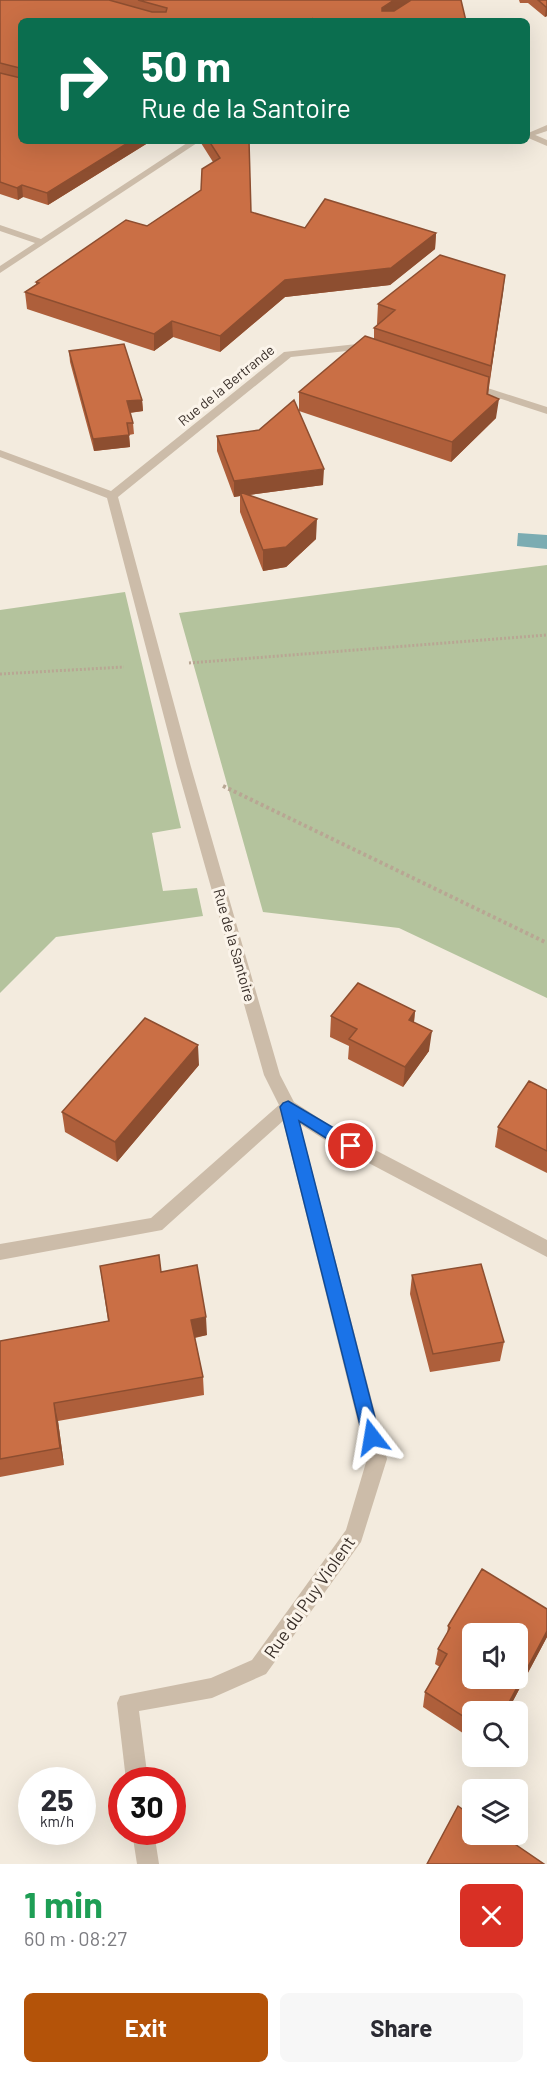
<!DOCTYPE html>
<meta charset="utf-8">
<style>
body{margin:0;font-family:Barlow,sans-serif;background:#f7f7f7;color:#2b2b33;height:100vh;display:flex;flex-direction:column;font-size:22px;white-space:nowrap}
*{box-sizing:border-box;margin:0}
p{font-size:20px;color:#7c7c81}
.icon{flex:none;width:33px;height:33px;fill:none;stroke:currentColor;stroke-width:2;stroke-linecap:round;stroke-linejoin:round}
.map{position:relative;height:1864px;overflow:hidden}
.drawer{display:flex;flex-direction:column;background:#fff;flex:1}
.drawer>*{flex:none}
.top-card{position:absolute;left:18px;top:18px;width:512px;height:126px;border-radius:9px;box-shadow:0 6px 24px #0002;background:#0b6e4f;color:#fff;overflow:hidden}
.controls{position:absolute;left:462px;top:1623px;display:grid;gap:12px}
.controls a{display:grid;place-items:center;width:66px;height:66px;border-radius:9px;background:#fff;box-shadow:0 6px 24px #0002;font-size:30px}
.speed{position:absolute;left:18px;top:1767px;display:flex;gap:12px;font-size:30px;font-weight:700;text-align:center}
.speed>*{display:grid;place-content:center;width:78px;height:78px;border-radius:50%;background:#fff;box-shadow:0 6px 24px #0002;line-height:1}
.speed small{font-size:15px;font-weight:400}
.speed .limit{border:9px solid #d22;background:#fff;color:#111}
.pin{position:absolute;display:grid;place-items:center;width:51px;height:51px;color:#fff;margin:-26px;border:3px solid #fff;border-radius:50%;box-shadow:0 2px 6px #0007}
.me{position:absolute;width:66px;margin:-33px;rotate:346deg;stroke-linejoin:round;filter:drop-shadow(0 0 4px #0008)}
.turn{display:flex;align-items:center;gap:21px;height:126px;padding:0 24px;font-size:27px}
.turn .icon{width:78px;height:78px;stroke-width:2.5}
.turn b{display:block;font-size:42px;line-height:51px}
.round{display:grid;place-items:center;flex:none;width:63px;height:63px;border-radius:9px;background:#f7f7f7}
.headline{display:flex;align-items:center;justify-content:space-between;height:102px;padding:0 24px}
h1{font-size:36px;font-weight:700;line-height:45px;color:#1e9e55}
.action{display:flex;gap:12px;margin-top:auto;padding:12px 24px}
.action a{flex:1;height:69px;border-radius:9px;background:#b45309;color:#fff;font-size:24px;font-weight:700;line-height:69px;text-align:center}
.action a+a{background:#f7f7f7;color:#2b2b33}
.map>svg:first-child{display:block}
.green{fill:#b4c39d}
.water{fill:#7bacb2}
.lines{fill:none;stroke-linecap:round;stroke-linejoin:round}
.path-far1{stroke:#b8a693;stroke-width:3;stroke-dasharray:2 2;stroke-linecap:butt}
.path{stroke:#b8a693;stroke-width:4;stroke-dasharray:3 3;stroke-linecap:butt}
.service{fill:#ccbca9;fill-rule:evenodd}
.minor{fill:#ccbca9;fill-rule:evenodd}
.wall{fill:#ae5f3b}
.shaded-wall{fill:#8d4e30}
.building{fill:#ca6f45;stroke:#8d4e30;stroke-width:1.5;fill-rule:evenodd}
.route{fill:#1a73e8;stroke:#114b97;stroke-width:1.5}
.labels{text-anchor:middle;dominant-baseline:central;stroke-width:6;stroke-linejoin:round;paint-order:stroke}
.far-street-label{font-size:14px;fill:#392f29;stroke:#fbf4ea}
.street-label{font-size:15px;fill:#392f29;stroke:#fbf4ea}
.near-street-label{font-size:18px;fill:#392f29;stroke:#fbf4ea}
</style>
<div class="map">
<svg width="547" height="1864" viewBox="0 0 547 1864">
<rect width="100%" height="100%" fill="#f3ebde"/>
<path class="green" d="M 547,565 L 547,998 L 399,928 L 263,912 L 179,613 Z
M 125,592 L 181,828 L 152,833 L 163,891 L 197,888 L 203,916 L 56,937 L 0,993 L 0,610 Z"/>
<path class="water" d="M 518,533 L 547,535 L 547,549 L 517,546 Z"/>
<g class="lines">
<path class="path-far1" d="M 189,663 L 547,635
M 0,674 L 124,667"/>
<path class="path" d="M 223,786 L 547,943"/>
<path class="service" d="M 547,125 L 547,131 L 526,138 L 526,134 Z"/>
<path class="minor" d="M 526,131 L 547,140 L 547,146 L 526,137 Z
M 190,141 L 200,141 L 0,273 L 0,266 L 35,243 L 0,231 L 0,225 L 41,239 Z
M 357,344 L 375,351 L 370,354 L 356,350 L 291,357 L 118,497 L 191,767 L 280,1075 L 294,1102 L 337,1130 L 547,1240 L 547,1257 L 325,1140 L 300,1124 L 387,1459 L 361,1542 L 266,1674 L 212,1698 L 139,1711 L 148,1780 L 126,1780 L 117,1703 L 120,1696 L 211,1678 L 252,1660 L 346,1530 L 367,1459 L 283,1121 L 162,1230 L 0,1260 L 0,1244 L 151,1218 L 279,1105 L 264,1075 L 177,767 L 107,498 L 0,457 L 0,450 L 111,491 L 284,352 Z
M 469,382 L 547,407 L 547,414 L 465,387 L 464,385 Z
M 132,1832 L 154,1832 L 159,1864 L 137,1864 Z"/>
</g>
<path class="wall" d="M 0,0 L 461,0 L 21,21 L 151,141 L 48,205 L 23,197 L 18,200 L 0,194 Z
M 519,0 L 547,0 L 547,16 L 545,17 L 528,3 L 520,3 Z
M 201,141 L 249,141 L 251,212 L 305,228 L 436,233 L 435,249 L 390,285 L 285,297 L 220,352 L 173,337 L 154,351 L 27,309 L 25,292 L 36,285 L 36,282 L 147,226 L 201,190 L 213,162 L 201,143 Z
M 505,275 L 488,395 L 496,418 L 451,462 L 299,411 L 299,392 L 374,339 L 374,328 L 379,324 L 377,324 L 378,304 Z
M 69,351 L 142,400 L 143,411 L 130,413 L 133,423 L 134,434 L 129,435 L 130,447 L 94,451 L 70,362 Z
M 217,436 L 323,485 L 249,495 L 316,539 L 286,567 L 263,571 L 240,512 L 240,496 L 234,497 L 217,451 Z
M 415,1011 L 414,1022 L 429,1051 L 403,1087 L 348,1059 L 349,1046 L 330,1037 L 331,1016 Z
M 199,1065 L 117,1162 L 65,1132 L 62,1112 Z
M 547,1090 L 547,1173 L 495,1147 L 498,1127 Z
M 100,1266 L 161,1272 L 207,1335 L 195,1338 L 203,1377 L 204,1395 L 58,1421 L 64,1465 L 0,1477 L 0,1341 L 108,1321 Z
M 412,1275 L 504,1342 L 500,1361 L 430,1372 L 410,1294 Z
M 547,1609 L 547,1637 L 507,1712 L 472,1712 L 472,1739 L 423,1707 L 425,1692 L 440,1667 L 435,1664 L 438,1649 L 447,1635 L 448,1626 Z"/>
<path class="shaded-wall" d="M 394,0 L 412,0 L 382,19 L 382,8 Z
M 546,7 L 547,7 L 547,16 L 545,17 Z
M 131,141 L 151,141 L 48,205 L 47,193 Z
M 22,185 L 23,197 L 18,200 L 17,188 Z
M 436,233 L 435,249 L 390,285 L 285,297 L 220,352 L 220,336 L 285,280 Z
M 505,275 L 503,294 L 489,385 L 491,366 Z
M 172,321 L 173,337 L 154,351 L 154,334 Z
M 489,377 L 488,396 L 499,399 L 496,418 L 451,462 L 452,442 Z
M 142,400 L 143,411 L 127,413 L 127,401 Z
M 129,435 L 130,447 L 94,451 L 93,439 Z
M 324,469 L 323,485 L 242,496 L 240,492 L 240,496 L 234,497 L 234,481 Z
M 317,519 L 316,539 L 286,567 L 263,571 L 263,550 Z
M 415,1011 L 413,1032 L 409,1020 Z
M 432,1031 L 429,1051 L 403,1087 L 405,1067 Z
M 198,1045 L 199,1065 L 117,1162 L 115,1142 Z
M 206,1317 L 207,1335 L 192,1338 L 191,1320 Z
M 54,1403 L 58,1421 L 64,1465 L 60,1448 Z
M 547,1631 L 547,1637 L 507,1712 L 504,1712 Z"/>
<path class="building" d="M 0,0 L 109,0 L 152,12 L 166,12 L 167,8 L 138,0 L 394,0 L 382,8 L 382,11 L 394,11 L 411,0 L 461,0 L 466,21 L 312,21 L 312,19 L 309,21 L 21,21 L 21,76 L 20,68 L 0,63 Z
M 538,0 L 547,0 L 547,7 L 546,7 Z
M 0,73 L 21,78 L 21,141 L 131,141 L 47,193 L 22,185 L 17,188 L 0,182 Z
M 209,141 L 249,141 L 251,212 L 305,228 L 325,199 L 436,233 L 391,268 L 285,280 L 220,336 L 172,321 L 154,334 L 25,292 L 39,283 L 36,282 L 126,220 L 147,226 L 201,190 L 202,169 L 220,158 Z
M 440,255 L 505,275 L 491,366 L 374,328 L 395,310 L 378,304 Z
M 365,336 L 489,377 L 487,394 L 499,399 L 452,442 L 299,392 Z
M 124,344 L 142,400 L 127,401 L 133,423 L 127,423 L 129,435 L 93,439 L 69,351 Z
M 294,400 L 324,469 L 234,481 L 217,436 L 259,430 Z
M 240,492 L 317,519 L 286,547 L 263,550 Z
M 358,983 L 415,1011 L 409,1020 L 432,1031 L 405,1067 L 349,1039 L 357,1029 L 331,1016 Z
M 145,1018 L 198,1045 L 115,1142 L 62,1112 Z
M 529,1081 L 547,1090 L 547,1151 L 498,1127 Z
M 159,1255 L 161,1272 L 197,1265 L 206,1317 L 191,1320 L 203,1377 L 54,1403 L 60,1448 L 0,1459 L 0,1341 L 109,1321 L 100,1266 Z
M 481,1264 L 504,1342 L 433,1354 L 412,1275 Z
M 482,1569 L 547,1609 L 547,1631 L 504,1712 L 472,1712 L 472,1722 L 425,1692 L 447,1654 L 438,1649 L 450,1628 L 448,1626 ZM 472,1634 L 518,1634 L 518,1678 L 472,1678 Z
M 458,1806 L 472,1816 L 472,1834 L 500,1834 L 544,1864 L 427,1864 Z"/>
<path class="route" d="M 288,1101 L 356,1141 L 358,1146 L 356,1150 L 351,1152 L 345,1150 L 299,1121 L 380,1437 L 378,1442 L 372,1445 L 366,1442 L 363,1437 L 280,1107 L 283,1103 Z"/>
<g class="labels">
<g class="far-street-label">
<text transform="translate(226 385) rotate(-39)">Rue de la Bertrande</text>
</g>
<g class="street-label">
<text transform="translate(235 945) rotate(74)">Rue de la Santoire</text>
</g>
<g class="near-street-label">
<text transform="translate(309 1597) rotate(-55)">Rue du Puy Violent</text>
</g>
</g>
</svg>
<div class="controls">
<a><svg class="icon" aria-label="sound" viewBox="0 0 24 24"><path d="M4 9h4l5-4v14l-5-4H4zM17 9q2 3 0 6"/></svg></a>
<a><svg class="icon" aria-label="search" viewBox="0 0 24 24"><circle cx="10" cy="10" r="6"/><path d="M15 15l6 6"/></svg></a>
<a><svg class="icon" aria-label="layers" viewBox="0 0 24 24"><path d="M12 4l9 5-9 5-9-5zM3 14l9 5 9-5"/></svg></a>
</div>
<div class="speed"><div>25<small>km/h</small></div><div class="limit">30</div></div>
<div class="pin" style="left:351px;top:1146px;background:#d93025"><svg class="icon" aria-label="arrive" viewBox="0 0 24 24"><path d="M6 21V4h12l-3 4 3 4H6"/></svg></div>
<svg class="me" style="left:372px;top:1437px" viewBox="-20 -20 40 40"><path d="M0-17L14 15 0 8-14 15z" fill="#1a73e8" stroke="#fff" stroke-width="4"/></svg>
<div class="top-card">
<div class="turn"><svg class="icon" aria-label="right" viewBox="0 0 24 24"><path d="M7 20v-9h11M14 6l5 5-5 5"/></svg><div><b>50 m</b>Rue de la Santoire</div></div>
</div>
</div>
<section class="drawer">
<div class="headline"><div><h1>1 min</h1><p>60 m · 08:27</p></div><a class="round" style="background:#d93025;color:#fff"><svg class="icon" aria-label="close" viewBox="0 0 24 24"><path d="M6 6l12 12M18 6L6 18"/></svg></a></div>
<div class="action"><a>Exit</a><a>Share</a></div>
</section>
